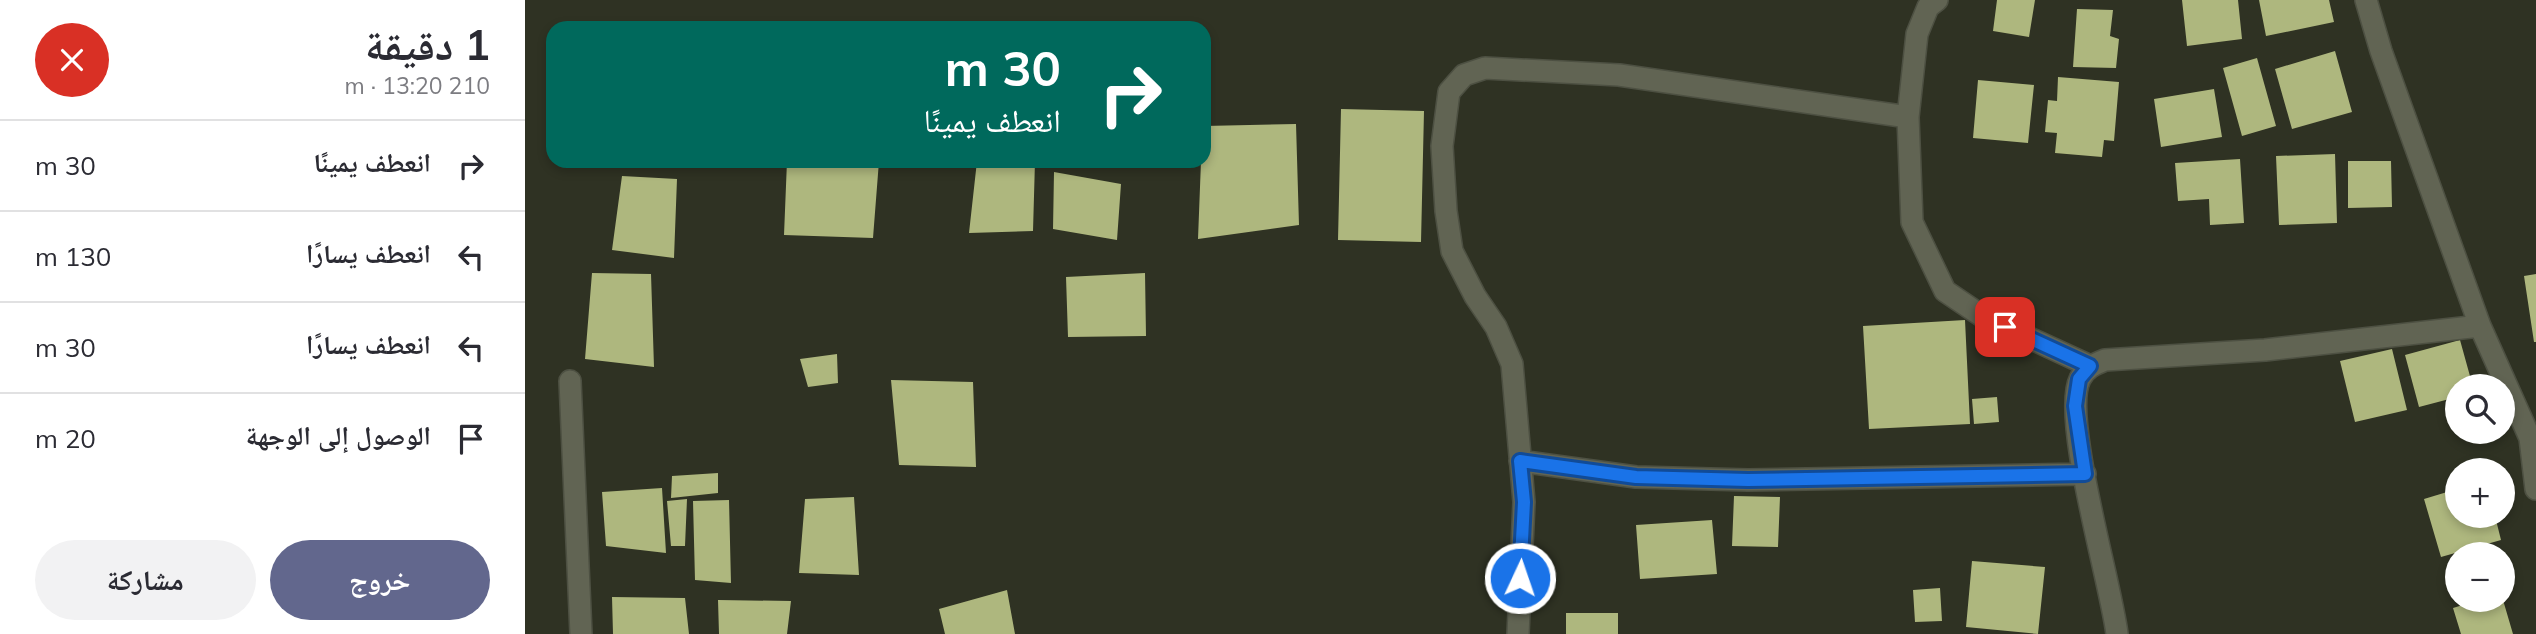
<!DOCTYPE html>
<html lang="ar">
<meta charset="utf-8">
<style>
body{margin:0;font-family:Mulish,"Noto Naskh Arabic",sans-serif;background:#f2f2f3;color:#2b2b33;direction:rtl;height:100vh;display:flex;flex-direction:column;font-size:26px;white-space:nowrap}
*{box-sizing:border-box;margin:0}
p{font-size:23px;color:#7c7c81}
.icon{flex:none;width:38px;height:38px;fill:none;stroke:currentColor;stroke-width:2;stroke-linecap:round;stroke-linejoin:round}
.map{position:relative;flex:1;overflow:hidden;direction:ltr}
.drawer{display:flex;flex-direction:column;background:#fff;width:525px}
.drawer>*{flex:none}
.guide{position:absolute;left:21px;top:21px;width:665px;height:147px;border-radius:21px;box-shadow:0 4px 10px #0003;direction:rtl;background:#00695c;color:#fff;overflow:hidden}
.fabs{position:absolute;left:1920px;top:374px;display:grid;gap:14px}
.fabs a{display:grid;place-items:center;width:70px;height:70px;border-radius:50%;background:#fff;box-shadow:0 4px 10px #0003;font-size:35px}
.pin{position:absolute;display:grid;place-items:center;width:60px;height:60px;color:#fff;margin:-30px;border-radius:14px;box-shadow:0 4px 10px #0006}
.me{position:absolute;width:77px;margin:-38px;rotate:3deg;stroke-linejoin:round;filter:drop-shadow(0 0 5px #0008)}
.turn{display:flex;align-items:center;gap:24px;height:147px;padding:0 35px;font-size:32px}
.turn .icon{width:91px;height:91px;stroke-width:2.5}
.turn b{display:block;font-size:49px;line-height:60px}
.round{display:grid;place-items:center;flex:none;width:74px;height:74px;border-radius:37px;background:#f2f2f3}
.headline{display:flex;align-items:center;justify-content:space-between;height:119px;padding:0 35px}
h1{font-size:42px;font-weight:700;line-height:52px}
.action{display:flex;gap:14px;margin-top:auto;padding:14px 35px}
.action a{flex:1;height:80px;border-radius:42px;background:#62678d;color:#fff;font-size:28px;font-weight:700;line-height:80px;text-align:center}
.action a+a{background:#f2f2f3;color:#2b2b33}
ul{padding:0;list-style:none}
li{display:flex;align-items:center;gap:21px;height:91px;padding:0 35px;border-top:2px solid #e1e1e2}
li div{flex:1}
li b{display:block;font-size:26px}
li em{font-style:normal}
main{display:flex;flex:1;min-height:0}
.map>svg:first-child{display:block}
.building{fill:#aeb77e}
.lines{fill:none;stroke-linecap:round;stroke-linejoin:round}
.minor-casing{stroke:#4d5042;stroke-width:24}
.minor{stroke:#616453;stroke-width:21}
.route-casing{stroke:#114b97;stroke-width:18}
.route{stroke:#1a73e8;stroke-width:12}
</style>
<main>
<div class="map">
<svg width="2011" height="634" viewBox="0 0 2011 634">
<rect width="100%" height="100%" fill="#2f3223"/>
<path class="building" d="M 1472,0 L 1510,0 L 1504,37 L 1468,31 Z
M 1657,0 L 1713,0 L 1717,39 L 1662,46 Z
M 1734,0 L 1804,0 L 1809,22 L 1741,36 Z
M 1552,9 L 1588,10 L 1585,36 L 1594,39 L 1591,68 L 1548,67 Z
M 1810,51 L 1827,112 L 1767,129 L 1750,69 Z
M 1732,58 L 1751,126 L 1717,136 L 1698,68 Z
M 1533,77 L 1594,82 L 1589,141 L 1579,140 L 1577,157 L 1530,153 L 1532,133 L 1520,132 L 1523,100 L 1532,101 Z
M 1453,80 L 1509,85 L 1503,143 L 1448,138 Z
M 1689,89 L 1697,137 L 1636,147 L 1629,99 Z
M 816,109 L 899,111 L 896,242 L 813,240 Z
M 771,124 L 774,225 L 673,239 L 676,161 L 679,161 L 679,126 Z
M 1810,154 L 1812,223 L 1754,225 L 1751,156 Z
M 1715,159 L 1719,223 L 1685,225 L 1684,199 L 1653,201 L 1650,163 Z
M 262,161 L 354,161 L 348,238 L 259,235 Z
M 452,161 L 510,161 L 508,231 L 444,233 Z
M 1823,161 L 1866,161 L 1867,207 L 1823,208 Z
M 529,172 L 596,184 L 592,240 L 528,229 Z
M 97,176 L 152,179 L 149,258 L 87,250 Z
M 67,273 L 126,274 L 129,367 L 60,359 Z
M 620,273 L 621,336 L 543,337 L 541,277 Z
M 2011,274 L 2011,342 L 2009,342 L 1999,276 Z
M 1440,320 L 1445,424 L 1344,429 L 1338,326 Z
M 1935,340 L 1948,387 L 1932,387 L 1932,397 L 1894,407 L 1880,355 Z
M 1867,349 L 1882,410 L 1830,422 L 1815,361 Z
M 312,354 L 313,383 L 283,387 L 275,359 Z
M 366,380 L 448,382 L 451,467 L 374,465 Z
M 1472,397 L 1474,422 L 1449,424 L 1447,399 Z
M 193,473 L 193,493 L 146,498 L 147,476 Z
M 137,488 L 141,553 L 81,546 L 77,492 Z
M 1932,489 L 1932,516 L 1970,516 L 1976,540 L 1916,557 L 1899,499 Z
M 1209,496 L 1255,497 L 1253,547 L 1207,546 Z
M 329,497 L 334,575 L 274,573 L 280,499 Z
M 162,499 L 160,546 L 146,546 L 142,501 Z
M 204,500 L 206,583 L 170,580 L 168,501 Z
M 1187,520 L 1192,574 L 1115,579 L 1111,525 Z
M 1447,561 L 1520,567 L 1513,634 L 1441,627 Z
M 1415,588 L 1417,621 L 1390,622 L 1388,590 Z
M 482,590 L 490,634 L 420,634 L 414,609 Z
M 87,597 L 160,598 L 164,634 L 88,634 Z
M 193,600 L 266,601 L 262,634 L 194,634 Z
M 1954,600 L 1978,600 L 1988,634 L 1936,634 L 1928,608 Z
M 1041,613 L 1093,613 L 1093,634 L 1041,634 Z"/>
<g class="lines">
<defs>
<path id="minor" d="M 1412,0 L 1403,7 L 1392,34 L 1383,117 L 1387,222 L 1420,291 L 1457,316 L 1565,366
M 1841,0 L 1856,51 L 1955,326 L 2005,438 L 2011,489
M 45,381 L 56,634
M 995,461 L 1111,477 L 1223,480 L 1560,474
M 993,634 L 999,502 L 987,364 L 971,327 L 950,296 L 927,251 L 921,211 L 917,146 L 924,92 L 939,75 L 960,68 L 1094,75 L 1383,117
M 1592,634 C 1586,583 1536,417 1555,379 C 1560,368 1570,364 1580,360 L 1740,350 L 1955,326"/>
</defs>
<use href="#minor" class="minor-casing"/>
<use href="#minor" class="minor"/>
</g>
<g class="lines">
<defs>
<path id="route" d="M 995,578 L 999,502 L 995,461 L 1111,477 L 1223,480 L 1560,474 L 1550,406 L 1554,379 L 1565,366 L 1480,327"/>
</defs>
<use href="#route" class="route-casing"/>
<use href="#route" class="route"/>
</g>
</svg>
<div class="fabs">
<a><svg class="icon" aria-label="search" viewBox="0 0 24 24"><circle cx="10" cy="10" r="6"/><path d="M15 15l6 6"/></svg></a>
<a>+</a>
<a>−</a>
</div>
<div class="pin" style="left:1480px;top:327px;background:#d93025"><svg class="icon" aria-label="arrive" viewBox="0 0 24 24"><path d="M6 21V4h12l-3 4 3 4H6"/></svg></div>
<svg class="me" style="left:995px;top:578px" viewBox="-20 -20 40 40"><circle r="17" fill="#1a73e8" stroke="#fff" stroke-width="3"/><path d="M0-11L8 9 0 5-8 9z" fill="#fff"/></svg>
<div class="guide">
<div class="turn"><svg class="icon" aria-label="right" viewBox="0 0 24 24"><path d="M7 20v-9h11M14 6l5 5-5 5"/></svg><div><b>30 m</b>انعطف يمينًا</div></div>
</div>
</div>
<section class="drawer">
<div class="headline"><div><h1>1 دقيقة</h1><p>210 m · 13:20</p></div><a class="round" style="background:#d93025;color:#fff"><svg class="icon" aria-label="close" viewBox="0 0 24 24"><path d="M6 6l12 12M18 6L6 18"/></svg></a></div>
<ul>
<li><svg class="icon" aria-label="right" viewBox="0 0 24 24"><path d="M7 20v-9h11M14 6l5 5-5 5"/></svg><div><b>انعطف يمينًا</b></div><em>30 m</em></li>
<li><svg class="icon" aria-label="left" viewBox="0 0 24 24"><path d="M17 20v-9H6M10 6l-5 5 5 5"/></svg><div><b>انعطف يسارًا</b></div><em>130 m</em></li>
<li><svg class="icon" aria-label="left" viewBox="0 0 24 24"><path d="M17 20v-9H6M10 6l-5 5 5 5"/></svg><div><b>انعطف يسارًا</b></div><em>30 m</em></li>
<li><svg class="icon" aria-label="arrive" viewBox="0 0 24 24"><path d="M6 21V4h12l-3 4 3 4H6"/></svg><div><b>الوصول إلى الوجهة</b></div><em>20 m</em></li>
</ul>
<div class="action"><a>خروج</a><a>مشاركة</a></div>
</section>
</main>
